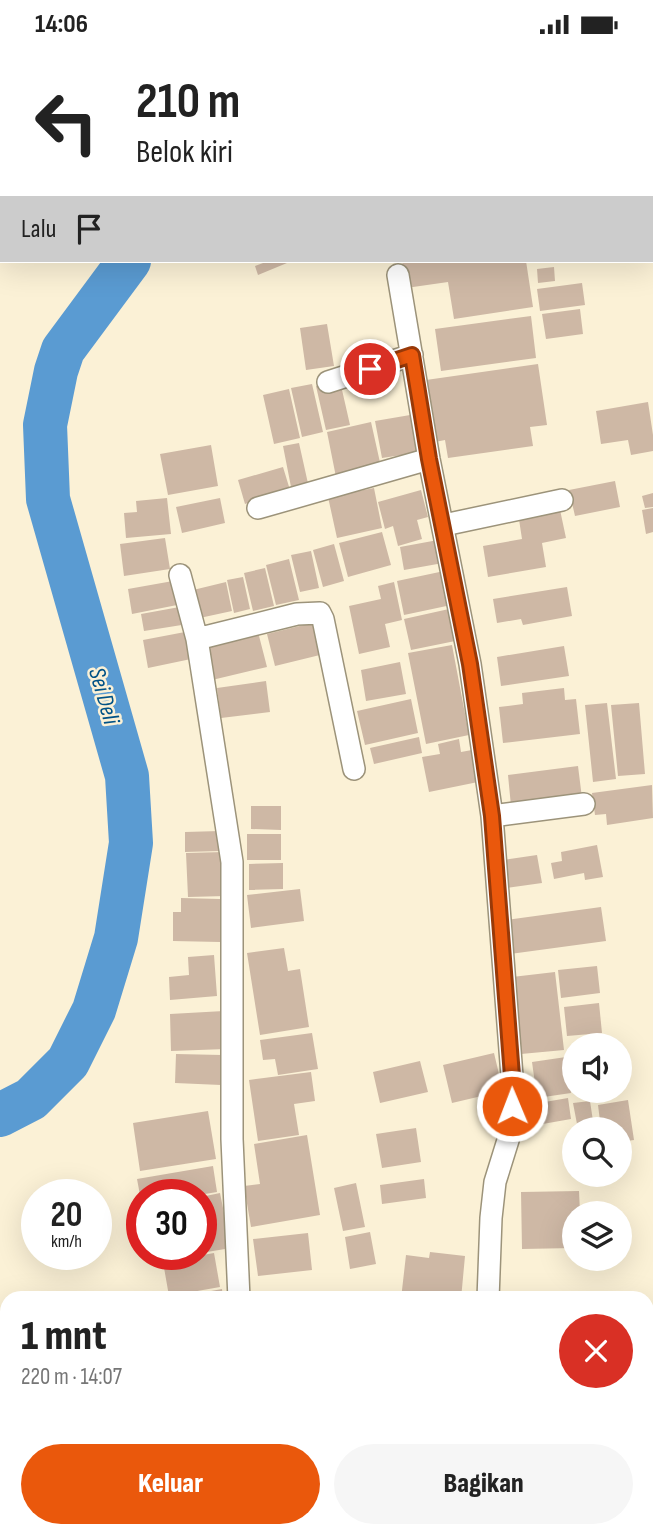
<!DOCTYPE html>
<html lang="id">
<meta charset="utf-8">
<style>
body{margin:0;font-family:"Sofia Sans Condensed",sans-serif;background:#f6f6f6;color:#222;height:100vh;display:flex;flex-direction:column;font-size:26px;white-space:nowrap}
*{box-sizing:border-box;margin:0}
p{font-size:23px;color:#767676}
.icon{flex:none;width:38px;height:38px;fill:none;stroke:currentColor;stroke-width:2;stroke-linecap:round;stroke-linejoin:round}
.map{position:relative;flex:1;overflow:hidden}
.drawer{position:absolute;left:0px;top:1242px;width:654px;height:247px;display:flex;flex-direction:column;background:#fff;border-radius:21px 21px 0 0;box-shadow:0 7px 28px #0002}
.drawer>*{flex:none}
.guide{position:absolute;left:0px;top:0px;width:654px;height:214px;box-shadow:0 7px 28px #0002;background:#fff;color:#222;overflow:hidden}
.fabs{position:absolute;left:562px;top:984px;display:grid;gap:14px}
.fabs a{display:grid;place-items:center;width:70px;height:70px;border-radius:50%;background:#fff;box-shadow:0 7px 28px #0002;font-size:35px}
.speed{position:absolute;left:21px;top:1130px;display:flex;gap:14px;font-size:35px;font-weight:700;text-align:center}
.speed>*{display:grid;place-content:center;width:91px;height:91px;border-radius:50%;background:#fff;box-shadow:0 7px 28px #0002;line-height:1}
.speed small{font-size:18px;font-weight:400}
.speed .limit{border:10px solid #d22;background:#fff;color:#111}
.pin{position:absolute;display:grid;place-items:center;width:60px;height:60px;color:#fff;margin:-30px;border:4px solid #fff;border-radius:50%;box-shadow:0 2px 7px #0007}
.me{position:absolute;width:77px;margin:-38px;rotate:359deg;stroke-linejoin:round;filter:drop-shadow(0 0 5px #0008)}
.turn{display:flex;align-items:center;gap:24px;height:147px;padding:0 21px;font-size:32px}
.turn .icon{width:91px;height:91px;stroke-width:2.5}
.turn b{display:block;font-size:49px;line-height:60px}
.then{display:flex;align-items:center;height:66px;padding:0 21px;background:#0003;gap:14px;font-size:26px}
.round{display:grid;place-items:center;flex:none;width:74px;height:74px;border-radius:37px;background:#f6f6f6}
.head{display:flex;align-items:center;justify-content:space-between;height:119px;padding:0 21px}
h1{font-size:42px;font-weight:800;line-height:52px}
.primary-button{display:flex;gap:14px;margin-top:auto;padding:14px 21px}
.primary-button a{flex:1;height:80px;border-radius:42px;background:#ea580c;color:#fff;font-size:28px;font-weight:800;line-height:80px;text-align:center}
.primary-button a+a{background:#f6f6f6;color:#222}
.status{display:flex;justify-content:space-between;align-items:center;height:49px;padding:0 35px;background:#fff;direction:ltr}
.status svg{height:19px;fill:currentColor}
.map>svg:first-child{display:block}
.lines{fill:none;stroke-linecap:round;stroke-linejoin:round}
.river{stroke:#5a9bd2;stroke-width:44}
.building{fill:#ceb8a5}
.street-casing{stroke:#9c937a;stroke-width:24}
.street{stroke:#fff;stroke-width:21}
.route-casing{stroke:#983908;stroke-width:18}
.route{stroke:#ea580c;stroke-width:12}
.labels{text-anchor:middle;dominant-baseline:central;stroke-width:5;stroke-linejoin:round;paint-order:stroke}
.water-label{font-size:24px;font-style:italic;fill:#005286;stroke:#fbf1d6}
</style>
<div class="status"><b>14:06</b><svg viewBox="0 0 49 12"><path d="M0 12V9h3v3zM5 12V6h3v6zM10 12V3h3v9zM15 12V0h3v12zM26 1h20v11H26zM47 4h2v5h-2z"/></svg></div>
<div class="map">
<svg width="653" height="1488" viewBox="0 0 653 1488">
<rect width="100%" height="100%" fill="#fbf1d6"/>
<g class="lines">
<path class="river" d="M 0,1066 L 31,1050 L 68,1013 L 94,961 L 116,889 L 131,794 L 127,727 L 48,450 L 45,376 L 56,322 L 63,301 L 129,212"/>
</g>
<path class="building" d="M 262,212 L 286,212 L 287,214 L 258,226 L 255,217 L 263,214 Z
M 402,212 L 526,212 L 533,258 L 454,270 L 448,233 L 406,239 Z
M 554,218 L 555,232 L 538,234 L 537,220 Z
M 582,234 L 585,256 L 540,262 L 537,240 Z
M 580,260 L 583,285 L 546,290 L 542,265 Z
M 531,267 L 536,309 L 441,322 L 435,280 Z
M 327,275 L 334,317 L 306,321 L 300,279 Z
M 538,315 L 547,376 L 530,378 L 533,397 L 448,409 L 445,391 L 435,393 L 426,331 Z
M 340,332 L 350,376 L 326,381 L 316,337 Z
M 312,335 L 323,383 L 302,388 L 291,339 Z
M 289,340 L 300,389 L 274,395 L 263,346 Z
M 648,353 L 653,386 L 653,402 L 631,406 L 628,391 L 601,395 L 596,362 Z
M 416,365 L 422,403 L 382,409 L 375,372 Z
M 371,373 L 381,418 L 336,428 L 327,383 Z
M 299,394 L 309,439 L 292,443 L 283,397 Z
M 211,396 L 218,437 L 168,446 L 160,405 Z
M 283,418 L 290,441 L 245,455 L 238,431 Z
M 615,432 L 620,458 L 575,467 L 569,441 Z
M 374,439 L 382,479 L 337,489 L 328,448 Z
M 421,441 L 428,468 L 417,471 L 422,490 L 398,497 L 393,477 L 385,480 L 378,453 Z
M 653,444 L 653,458 L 645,459 L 642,447 Z
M 167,449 L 171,485 L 126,489 L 124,464 L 137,463 L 136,452 Z
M 220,449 L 225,474 L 182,484 L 176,458 Z
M 559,456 L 566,489 L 542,494 L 546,518 L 488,528 L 483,497 L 522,490 L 518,464 Z
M 653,459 L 653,483 L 646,485 L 642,461 Z
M 382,483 L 391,516 L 348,528 L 339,494 Z
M 165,489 L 170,520 L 124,527 L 120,495 Z
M 438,491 L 443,514 L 404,521 L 400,498 Z
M 334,495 L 344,532 L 323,538 L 313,501 Z
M 311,502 L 319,539 L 300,543 L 291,506 Z
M 289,510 L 299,551 L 276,556 L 266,516 Z
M 265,519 L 274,557 L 253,562 L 244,524 Z
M 449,521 L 456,555 L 404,566 L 397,532 Z
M 243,528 L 250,560 L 234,564 L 227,531 Z
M 173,532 L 177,556 L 132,565 L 128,540 Z
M 226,533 L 232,562 L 195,570 L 189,542 Z
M 394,533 L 402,571 L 385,575 L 390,598 L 359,605 L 349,557 L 381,550 L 378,537 Z
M 567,538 L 572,567 L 523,576 L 521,570 L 497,574 L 493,550 Z
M 185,557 L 188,575 L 144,582 L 141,565 Z
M 458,558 L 465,590 L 411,601 L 404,570 Z
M 316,573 L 324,605 L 275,617 L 267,585 Z
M 185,583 L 191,610 L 148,619 L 143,591 Z
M 258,583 L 267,618 L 212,631 L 204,597 Z
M 452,596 L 469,686 L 426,695 L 408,604 Z
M 564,597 L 569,627 L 501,637 L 497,608 Z
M 400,613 L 406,645 L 366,652 L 361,621 Z
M 266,632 L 270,663 L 221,669 L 217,639 Z
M 564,639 L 565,651 L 576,650 L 580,685 L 503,694 L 499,658 L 523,655 L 522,644 Z
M 411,650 L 418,684 L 365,696 L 357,662 Z
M 607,654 L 616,730 L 593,733 L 585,656 Z
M 639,654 L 645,725 L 618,727 L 611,656 Z
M 419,688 L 422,704 L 374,715 L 370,699 Z
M 459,690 L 461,703 L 472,701 L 478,733 L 429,743 L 422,708 L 440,705 L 438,695 Z
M 578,717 L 582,749 L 511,757 L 508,726 Z
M 652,736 L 653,769 L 607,776 L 606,765 L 595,766 L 592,744 Z
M 251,757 L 281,757 L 281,781 L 251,780 Z
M 220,782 L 220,802 L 185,803 L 185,783 Z
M 247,785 L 281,785 L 281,811 L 247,811 Z
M 597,796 L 603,828 L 585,831 L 584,824 L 554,830 L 551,814 L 562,812 L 561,803 Z
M 224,803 L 226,847 L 188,848 L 186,804 Z
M 537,806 L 542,834 L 507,839 L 503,811 Z
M 283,814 L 283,840 L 249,841 L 249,815 Z
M 300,840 L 304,872 L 251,879 L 247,846 Z
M 181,849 L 220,850 L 220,893 L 173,892 L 173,863 L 181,863 Z
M 601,858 L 606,892 L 510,905 L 506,871 Z
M 284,899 L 288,922 L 300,920 L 309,978 L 260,986 L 247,904 Z
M 214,906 L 217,947 L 170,951 L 169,928 L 189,926 L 188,908 Z
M 597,917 L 600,944 L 561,949 L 558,921 Z
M 555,923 L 564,1001 L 521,1005 L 512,928 Z
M 599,954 L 602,984 L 567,987 L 564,958 Z
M 224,962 L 226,1000 L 171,1002 L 170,965 Z
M 312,984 L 318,1020 L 278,1026 L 275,1010 L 263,1011 L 260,991 Z
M 494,1004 L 503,1042 L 452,1054 L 443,1016 Z
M 176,1005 L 222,1006 L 221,1036 L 175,1034 Z
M 566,1008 L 571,1044 L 537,1049 L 532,1013 Z
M 420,1012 L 428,1043 L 380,1054 L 373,1023 Z
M 311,1023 L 315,1052 L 294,1055 L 299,1086 L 258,1092 L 249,1031 Z
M 568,1049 L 571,1070 L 537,1076 L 533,1055 Z
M 628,1051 L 634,1091 L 620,1093 L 620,1080 L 601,1080 L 598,1056 Z
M 590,1052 L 593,1072 L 577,1075 L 573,1054 Z
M 208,1062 L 216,1110 L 140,1122 L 133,1074 Z
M 416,1079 L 421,1113 L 382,1119 L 376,1085 Z
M 307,1086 L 320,1166 L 251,1178 L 244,1137 L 260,1135 L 254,1095 Z
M 213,1117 L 217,1143 L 199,1146 L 140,1146 L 137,1130 Z
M 424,1130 L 426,1149 L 382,1155 L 380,1136 Z
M 356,1134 L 365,1178 L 343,1182 L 334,1139 Z
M 579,1142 L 580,1164 L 574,1164 L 574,1199 L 522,1200 L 521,1143 Z
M 220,1144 L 231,1199 L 201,1204 L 201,1148 Z
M 370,1183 L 376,1215 L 350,1220 L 345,1188 Z
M 308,1184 L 312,1221 L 258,1227 L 253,1190 Z
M 430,1203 L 465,1207 L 461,1250 L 401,1250 L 406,1206 L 429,1209 Z
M 214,1204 L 220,1238 L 169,1247 L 163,1213 Z
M 222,1240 L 223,1250 L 178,1250 L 178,1248 Z
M 184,1482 L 231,1482 L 231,1488 L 184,1488 Z
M 259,1482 L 312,1482 L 312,1488 L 259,1488 Z
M 343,1482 L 382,1482 L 382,1488 L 342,1488 Z
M 391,1482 L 454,1482 L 453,1488 L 391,1488 Z
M 477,1482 L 575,1482 L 574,1488 L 476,1488 Z"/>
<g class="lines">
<defs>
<path id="street" d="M 55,2 L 55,0
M 398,226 L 429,410 L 470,615 L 492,767 L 513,1040 L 509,1088 L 495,1133 L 491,1169 L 488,1250
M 328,333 L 412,306
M 258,459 L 429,410
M 444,476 L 562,451
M 180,526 L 197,590 L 232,813 L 232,1090 L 239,1250
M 197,590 L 297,565 L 320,564 L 323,570 L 354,720
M 492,767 L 584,755
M 244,1488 L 244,1482
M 321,1488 L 321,1482
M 468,1488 L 469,1482"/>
</defs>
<use href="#street" class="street-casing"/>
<use href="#street" class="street"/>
</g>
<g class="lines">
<defs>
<path id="route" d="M 370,320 L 412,306 L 429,410 L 470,615 L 492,767 L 513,1040 L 512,1057"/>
</defs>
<use href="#route" class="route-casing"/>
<use href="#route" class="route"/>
</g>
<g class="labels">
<g class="water-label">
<text transform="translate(104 647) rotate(74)">Sei Deli</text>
</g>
</g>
</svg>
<div class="fabs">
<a><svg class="icon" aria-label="sound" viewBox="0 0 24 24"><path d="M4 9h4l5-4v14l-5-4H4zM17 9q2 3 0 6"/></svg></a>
<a><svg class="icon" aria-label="search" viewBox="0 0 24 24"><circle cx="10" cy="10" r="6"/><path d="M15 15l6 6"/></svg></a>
<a><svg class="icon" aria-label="layers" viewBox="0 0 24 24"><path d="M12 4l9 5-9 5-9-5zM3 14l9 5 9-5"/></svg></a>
</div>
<div class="speed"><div>20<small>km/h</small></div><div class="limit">30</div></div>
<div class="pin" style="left:370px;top:320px;background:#d93025"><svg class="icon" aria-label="arrive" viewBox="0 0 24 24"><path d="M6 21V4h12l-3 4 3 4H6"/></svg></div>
<svg class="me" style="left:512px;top:1057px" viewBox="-20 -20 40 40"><circle r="17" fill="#ea580c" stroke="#fff" stroke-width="3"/><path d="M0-11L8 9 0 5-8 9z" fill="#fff"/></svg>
<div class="guide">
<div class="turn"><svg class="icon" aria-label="left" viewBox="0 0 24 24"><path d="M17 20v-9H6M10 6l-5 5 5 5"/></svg><div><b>210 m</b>Belok kiri</div></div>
<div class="then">Lalu<svg class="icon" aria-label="arrive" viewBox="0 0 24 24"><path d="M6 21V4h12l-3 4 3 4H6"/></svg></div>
</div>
<section class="drawer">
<div class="head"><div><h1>1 mnt</h1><p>220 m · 14:07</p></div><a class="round" style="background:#d93025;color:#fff"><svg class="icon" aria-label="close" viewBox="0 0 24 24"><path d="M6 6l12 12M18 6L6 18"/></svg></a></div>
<div class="primary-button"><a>Keluar</a><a>Bagikan</a></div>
</section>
</div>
